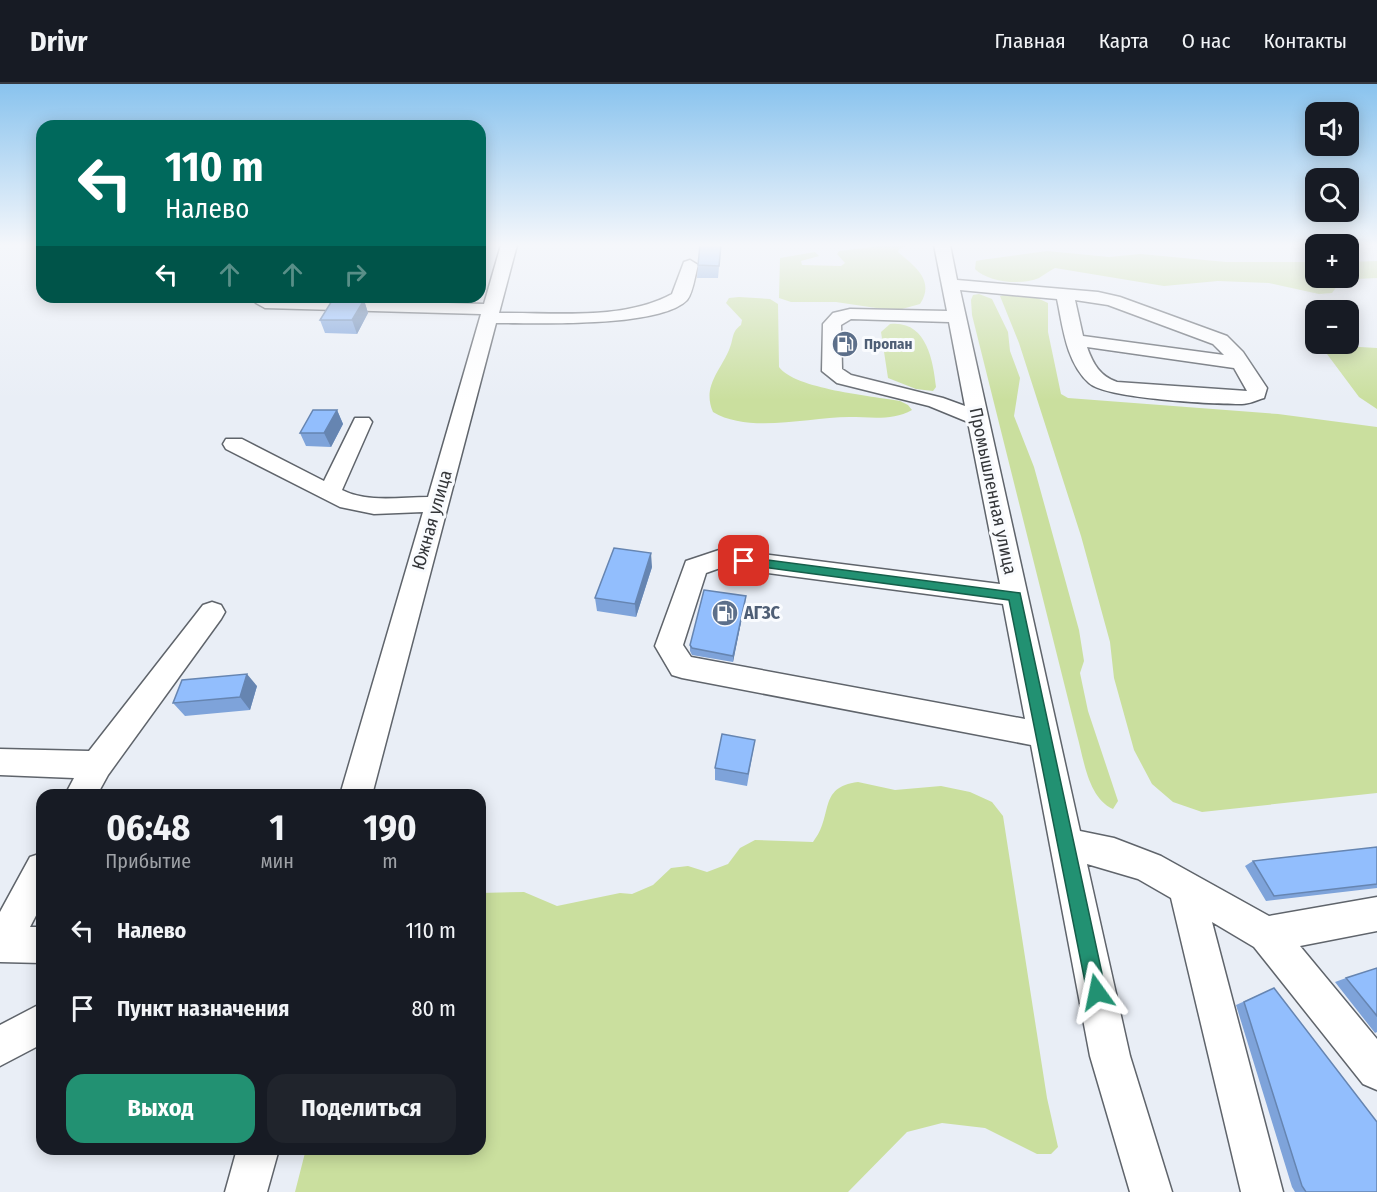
<!DOCTYPE html>
<html lang="ru">
<meta charset="utf-8">
<style>
body{margin:0;font-family:"Fira Sans Condensed",sans-serif;background:#20242c;color:#f1f3f6;height:100vh;display:flex;flex-direction:column;font-size:22px;white-space:nowrap}
*{box-sizing:border-box;margin:0}
p{font-size:20px;color:#9ea1a6}
.icon{flex:none;width:33px;height:33px;fill:none;stroke:currentColor;stroke-width:2;stroke-linecap:round;stroke-linejoin:round}
.map{position:relative;flex:1;overflow:hidden}
.drawer{position:absolute;left:36px;top:705px;width:450px;height:366px;display:flex;flex-direction:column;background:#171b24;border-radius:18px;box-shadow:0 3px 15px #0003}
.drawer>*{flex:none}
.top-card{position:absolute;left:36px;top:36px;width:450px;height:183px;border-radius:18px;box-shadow:0 3px 15px #0003;background:#00695c;color:#fff;overflow:hidden}
.fabs{position:absolute;left:1305px;top:18px;display:grid;gap:12px}
.fabs a{display:grid;place-items:center;width:54px;height:54px;border-radius:12px;background:#171b24;box-shadow:0 3px 15px #0003;font-size:30px}
.pin{position:absolute;display:grid;place-items:center;width:51px;height:51px;color:#fff;margin:-26px;border-radius:12px;box-shadow:0 3px 9px #0006}
.me{position:absolute;width:66px;margin:-33px;rotate:348deg;stroke-linejoin:round;filter:drop-shadow(0 0 4px #0008)}
.turn{display:flex;align-items:center;gap:21px;height:126px;padding:0 30px;font-size:27px}
.turn .icon{width:78px;height:78px;stroke-width:2.5}
.turn b{display:block;font-size:42px;line-height:51px}
.lanes{display:flex;align-items:center;height:57px;padding:0 30px;background:#0003;justify-content:center;gap:30px;direction:ltr}
.lanes .off{opacity:.35}
.eta{display:flex;justify-content:space-evenly;align-items:center;height:102px;text-align:center}
.eta b{font-size:36px;font-weight:700;line-height:42px}
.cta{display:flex;gap:12px;margin-top:auto;padding:12px 30px}
.cta a{flex:1;height:69px;border-radius:18px;background:#229172;color:#fff;font-size:24px;font-weight:700;line-height:69px;text-align:center}
.cta a+a{background:#20242c;color:#f1f3f6}
ul{padding:0;list-style:none}
li{display:flex;align-items:center;gap:18px;height:78px;padding:0 30px}
li div{flex:1}
li b{display:block;font-size:22px}
li em{font-style:normal}
header{display:flex;align-items:center;gap:36px;box-sizing:border-box;height:84px;padding:0 30px;background:#171b24;border-bottom:2px solid #363941}
header strong{font-size:28px}
nav{display:flex;gap:33px;margin-inline-start:auto;font-size:21px}
.map>svg:first-child{display:block}
.green{fill:#cadf9e}
.lines{fill:none;stroke-linecap:round;stroke-linejoin:round}
.minor-casing{stroke:#5f646b;stroke-width:3}
.minor{fill:#fff;fill-rule:evenodd}
.wall{fill:#7ea3da}
.shaded-wall{fill:#6685b1}
.building{fill:#92befd;stroke:#6685b1;stroke-width:1.5}
.route{fill:#229172;stroke:#165e4a;stroke-width:1.5}
.labels{text-anchor:middle;dominant-baseline:central;stroke-width:6;stroke-linejoin:round;paint-order:stroke}
.far-service-label{font-size:15px;font-weight:bold;fill:#4e5e75;stroke:#f9fbfe;text-anchor:start}
.street-label{font-size:18px;fill:#343639;stroke:#f9fbfe}
.service-label{font-size:18px;font-weight:bold;fill:#4e5e75;stroke:#f9fbfe;text-anchor:start}
</style>
<header>
<strong>Drivr</strong>
<nav><a>Главная</a><a>Карта</a><a>О нас</a><a>Контакты</a></nav>
</header>
<div class="map">
<svg width="1377" height="1108" viewBox="0 0 1377 1108">
<rect width="100%" height="100%" fill="#e9eef6"/>
<path class="green" d="M 874,161 L 909,161 L 899,165 L 898,168 C 913,181 936,196 920,220 L 902,225 L 883,225 L 836,218 L 791,218 L 779,214 L 780,174 L 815,168 L 819,172 L 801,177 L 802,181 L 841,182 L 845,179 L 837,170 L 839,167 L 881,162 Z
M 1047,167 L 1109,173 L 1141,170 L 1226,178 L 1315,178 L 1316,194 L 1348,194 L 1349,178 L 1377,177 L 1377,194 L 1356,195 L 1338,201 L 1332,209 L 1319,210 L 1269,199 L 1218,197 L 1164,202 L 1055,184 C 1049,187 1044,191 1039,194 C 1022,202 987,198 975,185 L 976,177 L 981,176 Z
M 979,210 L 992,215 L 1008,248 L 1010,267 L 1020,294 L 1014,332 L 1034,383 L 1079,546 L 1084,577 L 1080,589 L 1088,627 L 1118,717 L 1113,725 C 1088,714 1084,676 1077,651 L 972,231 L 971,216 L 973,211 Z
M 1009,210 L 1033,212 L 1048,219 L 1048,248 L 1061,310 L 1068,314 L 1278,330 L 1377,343 L 1377,709 L 1202,728 L 1173,718 L 1152,700 L 1134,666 L 1114,594 L 1110,558 L 1081,452 L 1019,259 L 1000,212 Z
M 739,213 L 770,215 L 778,220 L 779,283 C 795,305 872,312 900,317 L 908,321 L 912,326 C 892,337 871,333 849,333 C 809,333 749,350 713,328 C 702,303 720,287 729,266 C 734,255 731,248 741,241 L 742,236 L 726,219 L 729,214 Z
M 890,240 C 926,236 933,275 936,303 L 933,307 L 916,305 L 888,294 L 881,248 Z
M 1326,261 L 1377,264 L 1377,325 L 1359,313 L 1324,266 Z
M 858,698 L 895,706 L 941,702 L 970,708 L 992,718 L 1003,732 L 1047,1014 L 1058,1063 L 1051,1070 L 1037,1070 L 985,1044 L 942,1039 L 907,1048 L 848,1108 L 295,1108 L 306,1065 L 480,1065 L 480,809 L 524,808 L 557,822 L 620,809 L 632,810 L 653,801 L 671,784 L 688,782 L 707,788 L 728,780 L 740,764 L 755,756 L 813,758 C 834,732 817,703 858,698 Z"/>
<g class="lines">
<defs>
<path id="minor" d="M 501,161 L 517,161 L 499,229 C 554,228 622,237 672,210 L 684,178 L 690,176 L 698,181 C 695,191 693,209 687,216 C 660,244 536,239 496,239 L 372,711 L 340,711 L 423,428 L 374,430 L 340,423 L 226,365 L 223,360 L 226,355 L 242,355 L 324,397 L 355,334 L 369,334 L 372,338 L 342,406 C 368,419 399,413 428,413 L 481,230 L 265,224 L 256,219 L 265,214 L 484,220 Z
M 934,161 L 950,161 L 957,196 L 1098,208 L 1120,213 L 1227,252 L 1243,268 L 1267,304 L 1264,314 C 1257,316 1249,320 1242,320 C 1215,320 1106,315 1089,299 C 1066,278 1063,243 1057,215 L 960,206 L 1080,747 L 1114,754 L 1161,772 L 1269,832 L 1377,813 L 1377,847 L 1300,862 L 1377,955 L 1377,1006 L 1363,1000 L 1254,863 L 1212,838 L 1283,1108 L 1241,1108 L 1171,814 L 1138,795 L 1087,780 L 1130,972 L 1172,1108 L 1130,1108 L 1090,972 L 1031,661 L 682,594 L 672,591 L 655,562 L 686,477 L 722,465 L 1000,500 L 968,338 L 929,322 L 837,299 L 822,287 L 823,240 L 833,229 L 850,225 L 947,227 ZM 1075,216 L 1108,221 L 1213,260 L 1224,271 L 1083,252 ZM 851,235 L 949,238 L 965,322 L 943,314 L 851,291 L 842,285 L 841,241 ZM 1087,263 L 1234,284 L 1247,307 L 1117,298 C 1100,292 1093,280 1087,263 ZM 723,483 L 1003,520 L 1025,635 L 691,573 L 683,561 L 706,489 Z
M 212,518 L 221,521 L 225,528 L 221,535 L 108,691 L 97,711 L 65,711 L 74,694 L 0,691 L 0,665 L 89,667 L 203,521 Z
M 42,769 L 42,820 L 30,843 L 42,843 L 42,879 L 0,878 L 0,828 L 30,773 Z
M 42,919 L 42,960 L 0,982 L 0,941 Z
M 237,1065 L 279,1065 L 267,1108 L 225,1108 Z"/>
</defs>
<use href="#minor" class="minor-casing"/>
<use href="#minor" class="minor"/>
</g>
<path class="wall" d="M 721,161 L 718,194 L 697,194 L 698,181 Z
M 347,213 L 377,213 L 376,215 L 347,214 Z
M 364,216 L 368,229 L 357,250 L 325,249 L 320,236 Z
M 337,326 L 343,340 L 331,363 L 306,362 L 300,349 Z
M 652,483 L 636,533 L 597,527 L 595,514 Z
M 746,512 L 733,578 L 692,571 L 690,567 L 690,561 Z
M 257,602 L 250,626 L 185,632 L 173,619 Z
M 755,656 L 747,702 L 715,696 L 715,684 Z
M 1377,763 L 1377,804 L 1266,817 L 1245,782 L 1253,777 Z
M 1377,884 L 1377,948 L 1375,949 L 1335,898 L 1346,894 Z
M 1274,904 L 1377,1108 L 1295,1108 L 1292,1103 L 1236,921 Z"/>
<path class="shaded-wall" d="M 364,216 L 368,229 L 357,250 L 352,236 Z
M 337,326 L 343,340 L 331,363 L 324,349 Z
M 651,469 L 652,483 L 636,533 L 635,520 Z
M 746,512 L 745,519 L 733,578 L 733,572 Z
M 247,590 L 257,602 L 250,626 L 240,613 Z"/>
<path class="building" d="M 700,161 L 721,161 L 719,182 L 698,181 Z
M 333,215 L 364,216 L 352,236 L 320,236 Z
M 313,326 L 337,326 L 324,349 L 300,349 Z
M 614,464 L 651,469 L 635,520 L 595,514 Z
M 704,506 L 746,512 L 733,572 L 692,564 L 690,561 Z
M 247,590 L 240,613 L 173,619 L 182,596 Z
M 722,650 L 755,656 L 748,690 L 715,684 Z
M 1377,763 L 1377,800 L 1274,812 L 1253,777 Z
M 1377,884 L 1377,932 L 1346,894 Z
M 1274,904 L 1377,1038 L 1377,1108 L 1306,1108 L 1302,1102 L 1244,918 Z"/>
<linearGradient id="sky" x2="0" y2="1"><stop stop-color="#89c3ee"/><stop offset="0.51" stop-color="#f5f7fb"/><stop offset="1" stop-color="#f5f7fb" stop-opacity="0"/></linearGradient>
<rect width="1377" height="316" fill="url(#sky)"/>
<path class="route" d="M 744,473 L 1020,509 L 1106,908 L 1103,915 L 1097,918 L 1090,915 L 1087,908 L 1009,516 L 740,480 L 740,474 Z"/>
<defs>
<symbol id="fuel-disc" viewBox="-11 -11 22 22"><circle r="9.5" fill="#5c6f8a" stroke="#f9fbfe"/><path d="M-5.5-6h7V0h2V4h1.3V-2.5L3-4.5l.8-.8L6-3V5H2.5V1h-1V6h-7ZM-4.2-4.7v3.2H.2V-4.7Z" fill="#fff"/></symbol>
</defs>
<g fill-rule="evenodd">
<use href="#fuel-disc" x="830" y="245" width="30" height="30"/>
<use href="#fuel-disc" x="710" y="514" width="30" height="30"/>
</g>
<g class="labels">
<g class="far-service-label">
<text x="864" y="260">Пропан</text>
</g>
<g class="street-label">
<text transform="translate(993 407) rotate(78)">Промышленная улица</text>
<text transform="translate(432 436) rotate(-74)">Южная улица</text>
</g>
<g class="service-label">
<text x="744" y="529">АГЗС</text>
</g>
</g>
</svg>
<div class="fabs">
<a><svg class="icon" aria-label="sound" viewBox="0 0 24 24"><path d="M4 9h4l5-4v14l-5-4H4zM17 9q2 3 0 6"/></svg></a>
<a><svg class="icon" aria-label="search" viewBox="0 0 24 24"><circle cx="10" cy="10" r="6"/><path d="M15 15l6 6"/></svg></a>
<a>+</a>
<a>−</a>
</div>
<div class="pin" style="left:744px;top:477px;background:#d93025"><svg class="icon" aria-label="arrive" viewBox="0 0 24 24"><path d="M6 21V4h12l-3 4 3 4H6"/></svg></div>
<svg class="me" style="left:1097px;top:908px" viewBox="-20 -20 40 40"><path d="M0-17L14 15 0 8-14 15z" fill="#229172" stroke="#fff" stroke-width="4"/></svg>
<div class="top-card">
<div class="turn"><svg class="icon" aria-label="left" viewBox="0 0 24 24"><path d="M17 20v-9H6M10 6l-5 5 5 5"/></svg><div><b>110 m</b>Налево</div></div>
<div class="lanes"><svg class="icon" aria-label="left" viewBox="0 0 24 24"><path d="M17 20v-9H6M10 6l-5 5 5 5"/></svg><svg class="icon off" aria-label="ahead" viewBox="0 0 24 24"><path d="M12 20V5M6 11l6-6 6 6"/></svg><svg class="icon off" aria-label="ahead" viewBox="0 0 24 24"><path d="M12 20V5M6 11l6-6 6 6"/></svg><svg class="icon off" aria-label="right" viewBox="0 0 24 24"><path d="M7 20v-9h11M14 6l5 5-5 5"/></svg></div>
</div>
<section class="drawer">
<div class="eta">
<div><b>06:48</b><p>Прибытие</p></div>
<div><b>1</b><p>мин</p></div>
<div><b>190</b><p>m</p></div>
</div>
<ul>
<li><svg class="icon" aria-label="left" viewBox="0 0 24 24"><path d="M17 20v-9H6M10 6l-5 5 5 5"/></svg><div><b>Налево</b></div><em>110 m</em></li>
<li><svg class="icon" aria-label="arrive" viewBox="0 0 24 24"><path d="M6 21V4h12l-3 4 3 4H6"/></svg><div><b>Пункт назначения</b></div><em>80 m</em></li>
</ul>
<div class="cta"><a>Выход</a><a>Поделиться</a></div>
</section>
</div>
